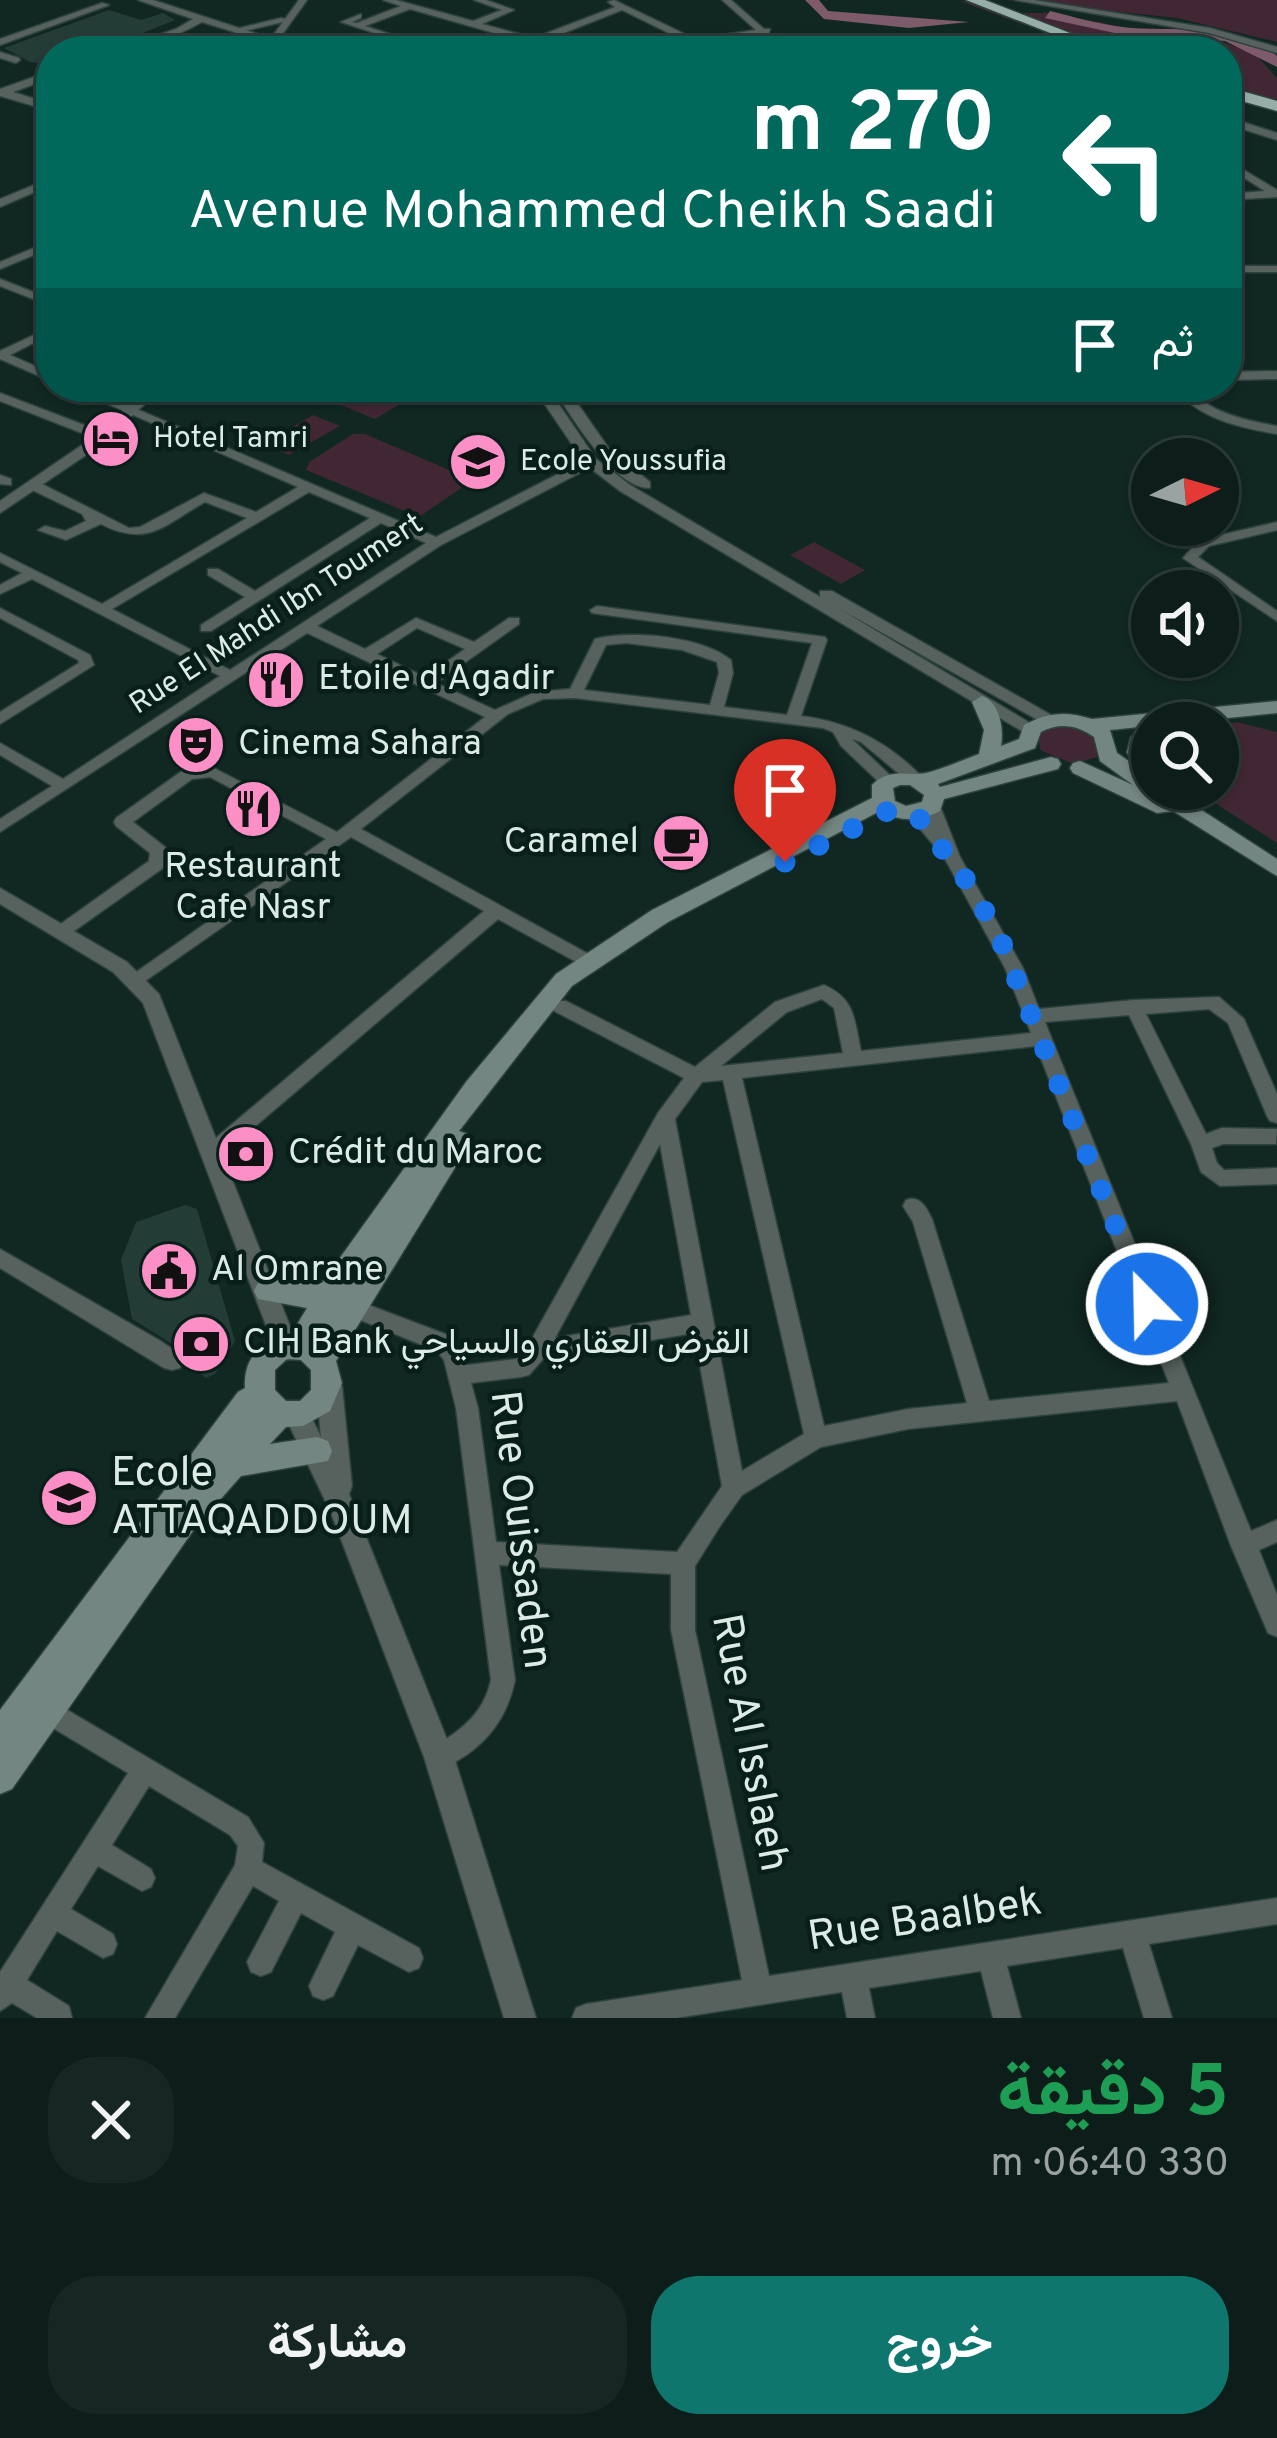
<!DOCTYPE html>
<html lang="ar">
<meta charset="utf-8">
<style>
body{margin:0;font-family:Overpass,Vazirmatn,sans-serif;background:#152623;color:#f1f3f6;direction:rtl;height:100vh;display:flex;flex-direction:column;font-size:45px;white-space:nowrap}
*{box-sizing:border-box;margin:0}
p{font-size:39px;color:#9aa2a2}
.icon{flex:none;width:66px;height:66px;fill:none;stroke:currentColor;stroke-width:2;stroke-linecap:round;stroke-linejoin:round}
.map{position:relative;height:2018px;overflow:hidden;direction:ltr}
.sheet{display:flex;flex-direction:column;background:#0c1d1a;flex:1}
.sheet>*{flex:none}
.top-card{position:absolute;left:36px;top:36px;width:1206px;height:366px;border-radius:48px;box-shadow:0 3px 9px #0004,0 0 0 3px #2c3b39;direction:rtl;background:#00695c;color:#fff;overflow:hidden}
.needle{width:78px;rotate:85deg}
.controls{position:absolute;left:1131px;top:438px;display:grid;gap:24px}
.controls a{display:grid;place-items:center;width:108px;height:108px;border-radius:50%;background:#0c1d1a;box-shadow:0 3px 9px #0004,0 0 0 3px #2c3b39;font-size:60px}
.pin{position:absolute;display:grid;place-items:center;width:102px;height:102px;color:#fff;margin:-123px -51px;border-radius:50% 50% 50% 0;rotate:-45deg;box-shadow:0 0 12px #0007}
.pin .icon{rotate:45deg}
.me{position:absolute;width:132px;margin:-66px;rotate:337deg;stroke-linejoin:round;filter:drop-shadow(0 0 9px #0008)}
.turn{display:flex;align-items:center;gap:42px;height:252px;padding:0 48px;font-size:54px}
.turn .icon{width:156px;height:156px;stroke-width:2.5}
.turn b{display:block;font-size:84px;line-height:102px}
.then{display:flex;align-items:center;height:114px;padding:0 48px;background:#0003;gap:24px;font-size:45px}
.round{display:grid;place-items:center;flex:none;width:126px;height:126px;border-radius:48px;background:#152623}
.overview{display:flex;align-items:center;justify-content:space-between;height:204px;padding:0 48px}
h1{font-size:72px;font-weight:700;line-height:90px;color:#1e9e55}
.button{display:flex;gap:24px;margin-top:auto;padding:24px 48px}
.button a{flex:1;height:138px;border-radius:48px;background:#0f766e;color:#fff;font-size:48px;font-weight:700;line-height:138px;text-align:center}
.button a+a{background:#152623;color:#f1f3f6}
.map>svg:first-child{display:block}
.green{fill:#412633}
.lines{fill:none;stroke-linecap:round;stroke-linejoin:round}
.river{fill:#7e5b6b;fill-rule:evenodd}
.building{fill:#243c36}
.minor-casing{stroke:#2d423e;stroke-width:3}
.tertiary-casing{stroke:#2d423e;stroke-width:3}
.secondary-casing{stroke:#2d423e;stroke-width:3}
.trunk-casing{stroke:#2d423e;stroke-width:3}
.minor{fill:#57625f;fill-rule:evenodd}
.tertiary{fill:#57625f;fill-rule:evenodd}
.secondary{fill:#748681;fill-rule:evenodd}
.trunk{fill:#96aea7;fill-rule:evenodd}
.route{stroke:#1a73e8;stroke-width:21;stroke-dasharray:0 37.8}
.labels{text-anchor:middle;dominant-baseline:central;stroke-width:9;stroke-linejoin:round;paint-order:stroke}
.far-poi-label{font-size:30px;fill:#ddebe7;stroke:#071e19;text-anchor:start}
.far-street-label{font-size:30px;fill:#ddebe7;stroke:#071e19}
.poi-label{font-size:36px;fill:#ddebe7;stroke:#071e19;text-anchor:start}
.near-poi-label{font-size:42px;fill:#ddebe7;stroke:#071e19;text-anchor:start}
.near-street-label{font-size:42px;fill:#ddebe7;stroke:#071e19}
</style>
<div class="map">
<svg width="1277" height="2018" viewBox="0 0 1277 2018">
<rect width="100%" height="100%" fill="#102722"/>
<path class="green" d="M 957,0 L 1015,13 L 1047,13 L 1099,22 L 1128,29 L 1140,38 L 1216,40 L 1254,53 L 1277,78 L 1277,102 L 1227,88 L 1227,51 L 1096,51 Z
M 1006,0 L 1277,0 L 1277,42 L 1177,18 Z
M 297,387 L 428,387 L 375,419 Z
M 313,415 L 340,426 L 289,455 L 263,444 Z
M 353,434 L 365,434 L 473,480 L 419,517 L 306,470 L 309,462 Z
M 814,542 L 865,570 L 841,584 L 790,555 Z
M 1237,722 L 1277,732 L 1277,843 L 1193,789 L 1218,789 L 1218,726 Z
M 1068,724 L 1094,734 L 1097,757 L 1073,764 L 1040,750 L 1038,733 Z"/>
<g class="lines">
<path class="river" d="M 805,0 L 819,0 L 828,11 L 969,22 L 909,28 L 824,19 Z
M 1050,11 C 1074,17 1098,24 1123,27 C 1174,33 1235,20 1277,56 L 1277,67 L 1225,41 L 1124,35 L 1045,18 Z"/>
</g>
<path class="building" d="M 109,10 L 141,20 L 163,13 L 175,20 L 113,45 L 51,51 L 51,65 L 30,62 L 4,48 Z
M 185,1205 L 197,1209 L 235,1341 L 215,1374 L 206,1378 L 187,1363 L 182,1350 L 132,1319 L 121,1260 L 136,1222 Z"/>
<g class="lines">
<defs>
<path id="minor" d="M 299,0 L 307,0 L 276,43 L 269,41 L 283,22 L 236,33 L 232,30 L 281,18 L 285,19 Z
M 383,0 L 396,0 L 473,21 L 502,10 L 474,0 L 486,0 L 514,10 L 482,24 L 534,38 L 615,7 L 608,2 L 614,0 L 695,39 L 756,30 L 722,0 L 731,0 L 764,29 L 770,29 L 769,33 L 789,51 L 780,51 L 761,34 L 652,51 L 631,51 L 685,41 L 622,10 L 518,51 L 506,51 L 526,42 L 410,9 L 365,26 L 442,51 L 429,51 L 341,22 L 361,14 L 361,18 L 352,22 L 357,23 L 401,6 Z
M 1015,0 L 1034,0 L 1210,28 L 1277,47 L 1277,53 L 1209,33 Z
M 102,3 L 109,5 L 0,45 L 0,39 Z
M 0,52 L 19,58 L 20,60 L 16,63 L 0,58 Z
M 1227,160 L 1277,190 L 1277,197 L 1227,200 L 1227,194 L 1265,191 L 1227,167 Z
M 51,241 L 51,248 L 0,269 L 0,262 Z
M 1227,266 L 1277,266 L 1277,272 L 1227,272 Z
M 0,279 L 51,299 L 51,306 L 0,286 Z
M 51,327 L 51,334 L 10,355 L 51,373 L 51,381 L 0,359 L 0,351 Z
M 1277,371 L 1277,379 L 1227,380 L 1227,372 Z
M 69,387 L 85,387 L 436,537 L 587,459 L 595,459 L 595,465 L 441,545 L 317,626 L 365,649 L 416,618 L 474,642 L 509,618 L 519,618 L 519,624 L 436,683 L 495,710 L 535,692 L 570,689 L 595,639 C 633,630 701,636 731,660 L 733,673 L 724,707 L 787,715 L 812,643 L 592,613 L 590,610 L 597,606 L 825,637 L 827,640 L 801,716 C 850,722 890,743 924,779 L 922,783 L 910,783 L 861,742 L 852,739 L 896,781 L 894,785 L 882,785 L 841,746 L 833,732 L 823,728 L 575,698 L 543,699 L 508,714 L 361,829 L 594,957 L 597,961 L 594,965 L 582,965 L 498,919 L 218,1158 L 204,1158 L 201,1153 L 204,1148 L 484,911 L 351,837 L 138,986 L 129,980 L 132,975 L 326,839 L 210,777 L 192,779 L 133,822 L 165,847 L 167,851 L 163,868 L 67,936 L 55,936 L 52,932 L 55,928 L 149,861 L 150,853 L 116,826 L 114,822 L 116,818 L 182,771 L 212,767 L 337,832 L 485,717 L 307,633 L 0,832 L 0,819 L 52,786 L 0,755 L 0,743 L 63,779 L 220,676 L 32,579 L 0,594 L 0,585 L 22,573 L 0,562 L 0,553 L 102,604 L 247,518 L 205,502 C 164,525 148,548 101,524 L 66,540 L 38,530 L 45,526 L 65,531 L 86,521 L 82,514 L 28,488 L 28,482 L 38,482 L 129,528 L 140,527 L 204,493 L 256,512 L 298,487 ZM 309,492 L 370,518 L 255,591 L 218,569 L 208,569 L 208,575 L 245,597 L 201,625 L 201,631 L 211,631 L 381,523 L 426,543 L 230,670 L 112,609 ZM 417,628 L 465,649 L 425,677 L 377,654 ZM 626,643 L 682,650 L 717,662 L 719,673 L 710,705 L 584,690 L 606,645 Z
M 1173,387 L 1186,387 C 1211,413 1243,420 1277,426 L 1277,434 C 1237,427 1200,419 1173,387 Z
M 0,393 L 105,433 L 107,436 L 97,439 L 0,401 Z
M 0,475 L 11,479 L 11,485 L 0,484 Z
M 1277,522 L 1277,530 L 1209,546 L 1198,557 L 1277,611 L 1277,621 L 1183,558 L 1199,540 Z
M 0,608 L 90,655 L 94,665 L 0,724 L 0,712 L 79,663 L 78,660 L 0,618 Z
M 932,801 L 940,806 L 960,857 L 1023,968 L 1039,1009 L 1134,1000 L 1219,997 L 1244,1019 L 1277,1094 L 1277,1123 L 1270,1121 L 1267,1116 L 1228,1023 L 1209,1009 L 1146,1014 L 1206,1134 L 1222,1128 L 1277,1129 L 1276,1144 L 1223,1144 L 1212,1148 L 1217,1163 L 1224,1170 L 1277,1168 L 1277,1184 L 1220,1186 L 1201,1172 L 1191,1144 L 1129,1015 L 1045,1022 L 1251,1531 L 1277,1520 L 1277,1542 L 1259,1550 L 1277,1595 L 1277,1637 L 1268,1633 L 1231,1546 L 1177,1401 L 908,1429 L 821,1447 L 742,1495 L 720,1526 L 695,1566 L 695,1630 L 769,1976 L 1277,1898 L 1277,1924 L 1149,1944 L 1172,2018 L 1144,2018 L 1123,1948 L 1007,1966 L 1021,2018 L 993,2018 L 981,1971 L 869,1988 L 875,2018 L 847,2018 L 842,1992 L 676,2018 L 572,2018 L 576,2008 L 586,2004 L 742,1980 L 671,1630 L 671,1574 L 499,1565 L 515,1680 C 506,1724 480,1752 439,1770 L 430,1766 L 426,1757 C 432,1745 438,1744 449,1737 C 471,1722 485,1706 491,1680 L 456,1408 L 444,1360 L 437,1351 L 343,1313 L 340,1307 L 343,1301 L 350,1298 L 453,1337 L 467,1365 L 516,1359 L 525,1351 L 658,1113 L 684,1078 L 554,1011 L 551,1006 L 554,1001 L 566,1001 L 695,1067 L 775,1002 L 824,985 C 856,999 854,1020 861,1051 L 1031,1033 L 1005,968 L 945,859 L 907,813 L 915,808 L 921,809 L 929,820 L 924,806 ZM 822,999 L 834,1008 L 843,1053 L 721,1066 L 787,1012 ZM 1036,1046 L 1169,1383 L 989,1401 L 932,1219 C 926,1207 920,1195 906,1200 L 903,1206 L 913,1222 L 967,1403 L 908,1409 L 824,1426 L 742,1078 ZM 723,1080 L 804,1434 L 742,1471 L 675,1119 L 702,1082 ZM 660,1144 L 691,1315 L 555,1338 ZM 694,1333 L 722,1486 L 677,1552 L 496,1542 L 478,1408 L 471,1383 L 521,1377 L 529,1375 L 544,1358 Z
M 0,1249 L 159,1340 L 180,1354 L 183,1361 L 180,1368 L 172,1370 L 164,1368 L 0,1268 Z
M 47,1698 L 248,1817 L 264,1843 L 262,1862 L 419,1948 L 423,1958 L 419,1968 L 409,1972 L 358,1945 L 333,1996 L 323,2000 L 313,1996 L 309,1986 L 335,1932 L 301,1913 L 271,1972 L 261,1976 L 251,1972 L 247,1962 L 279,1901 L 253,1886 L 175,2018 L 145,2018 L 235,1865 L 238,1846 L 230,1835 L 149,1786 L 112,1845 L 151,1869 L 155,1878 L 151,1887 L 142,1891 L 98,1866 L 71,1909 L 113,1934 L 117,1944 L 113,1954 L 103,1958 L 57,1931 L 27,1980 L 69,2006 L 72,2018 L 37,2018 L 12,2003 L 0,2011 L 0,1972 L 128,1773 L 38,1719 L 35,1710 L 38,1701 Z"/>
<path id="tertiary" d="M 138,0 L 153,0 L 310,51 L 295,51 L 202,22 C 175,37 141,51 110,51 L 176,29 L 193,19 Z
M 51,71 L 51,78 L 13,92 L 51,104 L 51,111 L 0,96 L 0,89 Z
M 1227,117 L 1277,133 L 1277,140 L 1227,124 Z
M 51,178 L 51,185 L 0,207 L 0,199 Z
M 149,387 L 164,387 L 95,449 L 0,513 L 0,501 L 85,443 Z
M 533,387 L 547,387 L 596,459 L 630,485 L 820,597 L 820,591 L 832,591 L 1060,720 L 1057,724 L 1045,724 L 838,608 L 1040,729 L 1037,733 L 1025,733 L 620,491 L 586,465 Z
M 552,387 L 566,387 L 610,450 L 650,482 L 650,488 C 614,489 571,415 552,387 Z
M 0,888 L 127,962 L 159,994 L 299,1349 L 296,1357 L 287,1360 L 278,1357 L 275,1349 L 143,1003 L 113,972 L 0,904 Z
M 329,1375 L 338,1378 L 342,1386 L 352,1486 L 349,1494 L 454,1757 L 536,2018 L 504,2018 L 424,1757 L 331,1513 L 283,1412 L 287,1404 L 296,1401 L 305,1404 L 321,1437 L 316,1386 L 320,1378 Z"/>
<path id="secondary" d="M 982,696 C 1000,702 1004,729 1001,746 L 1019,739 L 1024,725 C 1047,712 1067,711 1092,719 L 1277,701 L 1277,713 L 1110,730 L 1117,753 L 1133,764 L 1127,752 L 1131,737 L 1141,731 L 1148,732 L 1152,789 L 1169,789 L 1277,859 L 1277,876 L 1173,811 L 1157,813 L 1073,773 L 1070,768 L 1073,763 L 1080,761 L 1133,785 L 1100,761 L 1094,737 C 1077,725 1060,722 1041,732 L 1035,748 L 938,784 L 940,787 L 1051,757 L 1058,759 L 1061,764 L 1058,769 L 944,799 L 940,811 C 919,822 901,822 880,811 L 668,922 L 572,986 L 459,1131 L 467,1134 L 471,1141 L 467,1148 L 336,1361 L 342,1383 L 330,1411 L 303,1426 L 286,1427 L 270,1444 L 317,1437 L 328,1441 L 332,1451 L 328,1461 L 241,1476 L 195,1528 L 12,1789 L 0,1794 L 0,1710 L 238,1392 L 245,1388 C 243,1357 263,1338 292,1333 L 307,1308 L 258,1299 L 254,1291 L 258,1283 C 277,1276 301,1285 322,1283 L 466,1082 L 556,974 L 652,910 L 872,798 L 872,785 C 891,766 909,778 930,772 C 947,767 963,760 979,754 L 984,730 L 972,702 ZM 900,785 L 910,785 L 924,795 L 922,802 L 906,806 L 895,801 L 893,788 ZM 287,1359 L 301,1360 L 311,1370 L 311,1390 L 300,1401 L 286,1401 L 275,1390 L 275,1370 Z"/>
<path id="trunk" d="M 966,0 L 985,0 L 1116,51 L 1096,51 Z
M 1227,87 L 1277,101 L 1277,111 L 1227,97 Z"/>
</defs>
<use href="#minor" class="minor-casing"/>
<use href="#tertiary" class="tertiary-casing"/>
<use href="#secondary" class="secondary-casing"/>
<use href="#trunk" class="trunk-casing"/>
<use href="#minor" class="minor"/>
<use href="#tertiary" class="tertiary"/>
<use href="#secondary" class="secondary"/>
<use href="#trunk" class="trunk"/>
</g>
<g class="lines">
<path class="route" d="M 785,862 L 892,809 L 916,813 L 934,842 L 952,857 L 998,933 L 1147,1304"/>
</g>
<defs>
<symbol id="hotel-disc" viewBox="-11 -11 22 22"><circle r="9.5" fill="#fb8fc6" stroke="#071e19"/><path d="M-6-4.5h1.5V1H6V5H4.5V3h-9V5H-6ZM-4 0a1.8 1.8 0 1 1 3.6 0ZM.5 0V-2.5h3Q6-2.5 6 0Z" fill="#111"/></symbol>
<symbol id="school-disc" viewBox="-11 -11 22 22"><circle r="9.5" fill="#fb8fc6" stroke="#071e19"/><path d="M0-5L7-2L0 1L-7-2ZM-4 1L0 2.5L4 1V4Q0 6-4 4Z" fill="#111"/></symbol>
<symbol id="restaurant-disc" viewBox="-11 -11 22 22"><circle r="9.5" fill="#fb8fc6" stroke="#071e19"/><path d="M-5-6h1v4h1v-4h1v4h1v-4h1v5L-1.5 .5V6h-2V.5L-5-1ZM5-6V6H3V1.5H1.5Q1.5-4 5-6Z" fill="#111"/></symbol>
<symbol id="theatre-disc" viewBox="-11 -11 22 22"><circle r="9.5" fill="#fb8fc6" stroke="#071e19"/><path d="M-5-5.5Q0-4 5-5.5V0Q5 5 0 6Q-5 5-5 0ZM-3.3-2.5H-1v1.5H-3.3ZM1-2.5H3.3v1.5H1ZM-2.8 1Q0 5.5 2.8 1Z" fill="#111"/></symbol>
<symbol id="cafe-disc" viewBox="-11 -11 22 22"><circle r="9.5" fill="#fb8fc6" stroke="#071e19"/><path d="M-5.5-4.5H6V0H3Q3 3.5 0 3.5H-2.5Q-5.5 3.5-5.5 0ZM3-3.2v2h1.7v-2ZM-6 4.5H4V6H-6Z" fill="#111"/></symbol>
<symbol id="bank-disc" viewBox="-11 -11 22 22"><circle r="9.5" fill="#fb8fc6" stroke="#071e19"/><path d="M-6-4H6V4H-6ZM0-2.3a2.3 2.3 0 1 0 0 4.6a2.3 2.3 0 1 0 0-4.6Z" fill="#111"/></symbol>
<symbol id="civic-disc" viewBox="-11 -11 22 22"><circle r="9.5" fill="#fb8fc6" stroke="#071e19"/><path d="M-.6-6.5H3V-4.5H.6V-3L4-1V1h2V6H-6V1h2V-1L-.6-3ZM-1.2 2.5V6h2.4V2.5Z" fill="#111"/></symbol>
</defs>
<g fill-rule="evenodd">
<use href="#hotel-disc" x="78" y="406" width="66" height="66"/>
<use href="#school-disc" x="445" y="429" width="66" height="66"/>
<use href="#restaurant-disc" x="243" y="647" width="66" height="66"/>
<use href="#theatre-disc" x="163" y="712" width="66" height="66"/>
<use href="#restaurant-disc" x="220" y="776" width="66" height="66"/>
<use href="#cafe-disc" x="648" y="810" width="66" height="66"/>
<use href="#bank-disc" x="213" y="1121" width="66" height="66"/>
<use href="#civic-disc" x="136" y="1238" width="66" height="66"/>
<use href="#bank-disc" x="168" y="1311" width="66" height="66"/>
<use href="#school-disc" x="36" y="1465" width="66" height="66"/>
</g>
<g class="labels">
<g class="far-poi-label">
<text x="153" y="439">Hotel Tamri</text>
<text x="520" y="462">Ecole Youssufia</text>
</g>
<g class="far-street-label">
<text transform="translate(277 615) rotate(-33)">Rue El Mahdi Ibn Toumert</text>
</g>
<g class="poi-label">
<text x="318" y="680">Etoile d'Agadir</text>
<text x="238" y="745">Cinema Sahara</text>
<text x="639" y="843" text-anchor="end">Caramel</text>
<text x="253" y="868" text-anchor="middle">Restaurant<tspan x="253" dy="41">Cafe Nasr</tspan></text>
<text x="288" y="1154">Crédit du Maroc</text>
<text x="211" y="1271">Al Omrane</text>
<text x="243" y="1344">CIH Bank القرض العقاري والسياحي</text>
</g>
<g class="near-poi-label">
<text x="111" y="1474">Ecole<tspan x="111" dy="48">ATTAQADDOUM</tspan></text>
</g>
<g class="near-street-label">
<text transform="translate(519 1530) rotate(83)">Rue Ouissaden</text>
<text transform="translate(748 1743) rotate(79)">Rue Al Isslaeh</text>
<text transform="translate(925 1921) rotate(-9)">Rue Baalbek</text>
</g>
</g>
</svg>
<div class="controls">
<a><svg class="needle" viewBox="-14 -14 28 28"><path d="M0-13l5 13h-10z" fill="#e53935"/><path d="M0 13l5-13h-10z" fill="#9aa2a2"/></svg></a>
<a><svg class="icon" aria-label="sound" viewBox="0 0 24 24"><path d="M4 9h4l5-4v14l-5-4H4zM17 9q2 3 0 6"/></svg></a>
<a><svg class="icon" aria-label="search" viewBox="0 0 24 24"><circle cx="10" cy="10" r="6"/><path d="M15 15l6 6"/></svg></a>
</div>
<div class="pin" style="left:785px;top:862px;background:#d93025"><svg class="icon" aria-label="arrive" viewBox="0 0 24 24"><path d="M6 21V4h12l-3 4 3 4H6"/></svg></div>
<svg class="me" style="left:1147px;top:1304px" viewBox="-20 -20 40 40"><circle r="17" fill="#1a73e8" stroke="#fff" stroke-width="3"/><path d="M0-11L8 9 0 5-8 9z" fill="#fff"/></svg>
<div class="top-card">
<div class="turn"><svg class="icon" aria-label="left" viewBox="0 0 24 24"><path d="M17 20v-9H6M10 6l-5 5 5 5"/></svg><div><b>270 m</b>Avenue Mohammed Cheikh Saadi</div></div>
<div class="then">ثم<svg class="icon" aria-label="arrive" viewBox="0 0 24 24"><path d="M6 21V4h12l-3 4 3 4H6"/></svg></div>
</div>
</div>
<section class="sheet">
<div class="overview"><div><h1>5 دقيقة</h1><p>330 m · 06:40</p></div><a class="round"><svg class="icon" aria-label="close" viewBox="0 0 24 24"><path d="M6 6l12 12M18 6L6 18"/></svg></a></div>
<div class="button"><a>خروج</a><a>مشاركة</a></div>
</section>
